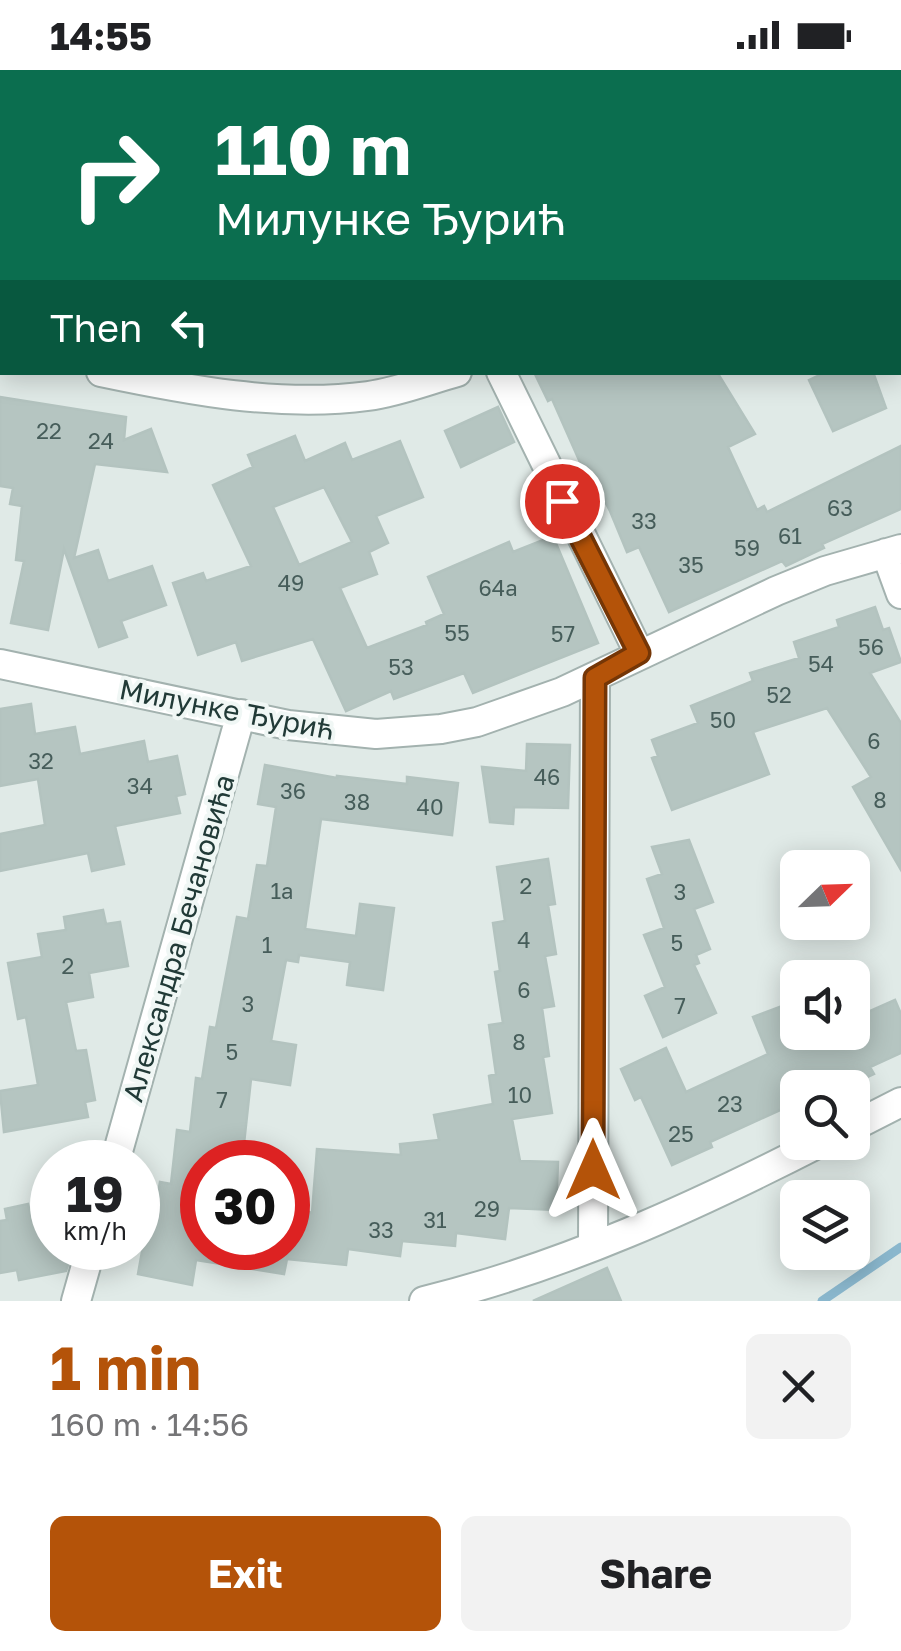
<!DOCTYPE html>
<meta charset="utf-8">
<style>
body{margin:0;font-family:"Golos Text",sans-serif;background:#f2f2f2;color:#202124;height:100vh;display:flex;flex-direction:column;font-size:38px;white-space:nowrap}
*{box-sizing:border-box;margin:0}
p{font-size:32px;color:#757577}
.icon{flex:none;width:55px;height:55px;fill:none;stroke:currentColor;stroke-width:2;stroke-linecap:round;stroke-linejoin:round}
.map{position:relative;height:1231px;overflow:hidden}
.details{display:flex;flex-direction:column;background:#fff;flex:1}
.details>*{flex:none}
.guide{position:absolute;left:0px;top:0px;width:902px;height:305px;box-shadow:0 5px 25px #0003;background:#0b6e4f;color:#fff;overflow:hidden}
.needle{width:65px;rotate:67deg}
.controls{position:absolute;left:780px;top:780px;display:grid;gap:20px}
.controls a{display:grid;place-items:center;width:90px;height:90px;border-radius:15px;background:#fff;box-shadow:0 5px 25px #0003;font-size:50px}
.speed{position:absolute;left:30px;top:1070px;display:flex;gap:20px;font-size:50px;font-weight:700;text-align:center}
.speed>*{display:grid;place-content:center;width:130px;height:130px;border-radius:50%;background:#fff;box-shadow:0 5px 25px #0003;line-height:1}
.speed small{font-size:25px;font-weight:400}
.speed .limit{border:15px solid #d22;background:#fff;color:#111}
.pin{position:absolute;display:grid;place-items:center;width:85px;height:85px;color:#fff;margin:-42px;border:5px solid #fff;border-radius:50%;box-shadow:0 2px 10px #0007}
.me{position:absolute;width:110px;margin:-55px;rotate:0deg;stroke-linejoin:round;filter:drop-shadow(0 0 8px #0008)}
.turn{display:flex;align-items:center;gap:35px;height:210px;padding:0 50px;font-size:45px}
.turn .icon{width:130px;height:130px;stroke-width:2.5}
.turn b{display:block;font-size:70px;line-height:85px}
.then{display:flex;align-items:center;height:95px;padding:0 50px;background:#0003;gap:20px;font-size:38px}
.round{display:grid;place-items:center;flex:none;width:105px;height:105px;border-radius:15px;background:#f2f2f2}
.head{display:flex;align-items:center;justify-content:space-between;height:170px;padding:0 50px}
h1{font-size:60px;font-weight:700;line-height:75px;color:#b45309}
.cta{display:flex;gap:20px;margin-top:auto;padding:20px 50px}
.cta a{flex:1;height:115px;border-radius:15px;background:#b45309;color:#fff;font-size:40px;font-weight:700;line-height:115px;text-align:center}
.cta a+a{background:#f2f2f2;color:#202124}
.status{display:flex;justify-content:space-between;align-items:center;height:70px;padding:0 50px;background:#fff;direction:ltr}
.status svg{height:28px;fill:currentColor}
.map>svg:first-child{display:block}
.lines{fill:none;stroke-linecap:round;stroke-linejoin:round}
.stream{stroke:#8ab7cd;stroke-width:9}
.building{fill:#b5c5c1;stroke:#b3c3bf;stroke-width:2.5;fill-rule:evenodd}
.minor-casing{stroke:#a3b2af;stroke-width:32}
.minor{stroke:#fff;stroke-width:28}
.route-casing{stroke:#753606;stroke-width:25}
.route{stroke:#b45309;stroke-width:18}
.labels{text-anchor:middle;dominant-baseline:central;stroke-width:8;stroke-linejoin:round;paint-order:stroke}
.number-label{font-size:22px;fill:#465d5a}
.street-label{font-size:28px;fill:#213a37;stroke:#f0f7f5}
</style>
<div class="status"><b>14:55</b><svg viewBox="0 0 49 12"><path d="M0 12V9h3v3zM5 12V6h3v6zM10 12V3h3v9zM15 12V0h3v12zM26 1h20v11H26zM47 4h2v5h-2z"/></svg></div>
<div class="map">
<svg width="901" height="1231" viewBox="0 0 901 1231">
<rect width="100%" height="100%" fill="#e0eae7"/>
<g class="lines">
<path class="stream" d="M 822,1231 L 901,1177"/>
</g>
<path class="building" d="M 534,302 L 717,302 L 755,364 L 728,377 L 757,440 L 764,436 L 767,442 L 901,376 L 901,439 L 822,474 L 824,478 L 786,496 L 782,491 L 669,542 L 639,477 L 627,482 L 610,441 L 587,397 L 583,399 L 552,329 L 548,331 Z
M 826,302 L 873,302 L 886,338 L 833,361 L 809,310 Z
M 0,327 L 126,347 L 124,370 L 151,359 L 167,402 L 95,394 L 74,488 L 98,480 L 108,511 L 152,496 L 166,535 L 121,551 L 127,567 L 99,577 L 64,479 L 48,560 L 11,553 L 24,491 L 16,490 L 22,436 L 10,434 L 13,418 L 0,416 Z
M 498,337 L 514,372 L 461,397 L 445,361 Z
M 295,366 L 305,391 L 345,373 L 352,390 L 400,371 L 423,427 L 376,446 L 388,473 L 369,482 L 377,504 L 340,518 L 367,578 L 427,555 L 426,552 L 444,544 L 428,507 L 509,472 L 513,482 L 553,466 L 598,573 L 473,623 L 464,603 L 394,629 L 391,621 L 346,641 L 313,569 L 242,591 L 236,572 L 198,585 L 173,513 L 203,503 L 206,511 L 251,496 L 213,415 L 253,397 L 248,385 ZM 324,417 L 352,472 L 299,495 L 273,437 Z
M 875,537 L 883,560 L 889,558 L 901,592 L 870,603 L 901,653 L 901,800 L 853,717 L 871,707 L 827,638 L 753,662 L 769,704 L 672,740 L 652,688 L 658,686 L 652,670 L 698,653 L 691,636 L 753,611 L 750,603 L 799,588 L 794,572 L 839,557 L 837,550 Z
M 31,634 L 35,664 L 75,657 L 80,684 L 144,671 L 148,692 L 177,686 L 185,724 L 176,726 L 180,743 L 115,756 L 124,794 L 92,801 L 88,783 L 0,801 L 0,764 L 45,755 L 38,709 L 0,716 L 0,639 Z
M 527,674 L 570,675 L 568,738 L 514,737 L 513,754 L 490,752 L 482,697 L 526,701 Z
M 265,695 L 337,708 L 337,706 L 407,714 L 407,707 L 458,713 L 452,765 L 321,749 L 305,859 L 356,866 L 360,834 L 394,838 L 383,920 L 347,915 L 350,892 L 299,885 L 298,892 L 286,890 L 271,971 L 296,975 L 290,1015 L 251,1009 L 242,1092 L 202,1092 L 202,1184 L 203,1178 L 288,1178 L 288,1157 L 307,1160 L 309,1142 L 312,1143 L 317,1079 L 401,1085 L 400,1074 L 439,1070 L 434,1045 L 493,1034 L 489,1006 L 496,1004 L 489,955 L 503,953 L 495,902 L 500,901 L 493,853 L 505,851 L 497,797 L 548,789 L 555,834 L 548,835 L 556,884 L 545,886 L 554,936 L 542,938 L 549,986 L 543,987 L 552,1043 L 512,1049 L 520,1091 L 558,1092 L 556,1140 L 509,1138 L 505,1169 L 456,1163 L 455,1176 L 402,1171 L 400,1186 L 348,1179 L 346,1195 L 288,1189 L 288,1184 L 284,1204 L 196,1190 L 192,1215 L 138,1204 L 145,1165 L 151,1166 L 160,1112 L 171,1114 L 177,1060 L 190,1062 L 196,1008 L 202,1009 L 210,957 L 216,958 L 237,847 L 248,849 L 257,795 L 267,796 L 276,737 L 258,734 Z
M 689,770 L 713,832 L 694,839 L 710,879 L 696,885 L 699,893 L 694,895 L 716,943 L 663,967 L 645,926 L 665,917 L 644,865 L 664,858 L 647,809 L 662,804 L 652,777 Z
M 103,840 L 106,854 L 120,852 L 128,896 L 89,903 L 93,927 L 66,932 L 76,981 L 86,980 L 95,1030 L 85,1032 L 88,1047 L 4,1062 L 0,1021 L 38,1015 L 26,947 L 18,949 L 8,893 L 42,887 L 38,864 L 66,860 L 64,847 Z
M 798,930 L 798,962 L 852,962 L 852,949 L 895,930 L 901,944 L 901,983 L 870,997 L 874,1004 L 844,1018 L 798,1018 L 798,1032 L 710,1072 L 712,1077 L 672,1095 L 641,1027 L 635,1030 L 621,999 L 666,978 L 686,1022 L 768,984 L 753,947 Z
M 28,1134 L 32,1151 L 52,1147 L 52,1178 L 66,1178 L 69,1192 L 66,1201 L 19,1210 L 17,1200 L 0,1203 L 0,1151 L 7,1150 L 5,1139 Z
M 607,1198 L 621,1231 L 533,1231 Z"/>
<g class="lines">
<defs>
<path id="minor" d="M 763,0 L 765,2
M 0,53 L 2,54
M 900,263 L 901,265
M 0,282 L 2,282
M 101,302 C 187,320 281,338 368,326 C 398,322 428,310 457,302
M 501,302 L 639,583
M 886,483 L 901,524
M 0,594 L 288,655 L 376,664 L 441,659 L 477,652 L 562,622 L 776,521 L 825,501 L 901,479
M 852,1057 L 901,1032
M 115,1092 L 241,644
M 593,1176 L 595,608
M 76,1231 L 91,1178
M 424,1231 C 563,1197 694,1137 821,1072"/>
</defs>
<use href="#minor" class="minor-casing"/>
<use href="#minor" class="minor"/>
</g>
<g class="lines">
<defs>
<path id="route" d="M 562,431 L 639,583 L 595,608 L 593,1100"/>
</defs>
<use href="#route" class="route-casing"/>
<use href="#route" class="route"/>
</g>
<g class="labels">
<g class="number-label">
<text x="49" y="360">22</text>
<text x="101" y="370">24</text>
<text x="840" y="437">63</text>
<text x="644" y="450">33</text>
<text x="790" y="465">61</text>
<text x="747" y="477">59</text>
<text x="691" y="494">35</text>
<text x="291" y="512">49</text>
<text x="498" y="517">64a</text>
<text x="457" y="562">55</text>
<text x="563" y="563">57</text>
<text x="871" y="576">56</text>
<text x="821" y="593">54</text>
<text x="401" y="596">53</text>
<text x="779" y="624">52</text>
<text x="723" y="649">50</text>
<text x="874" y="670">6</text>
<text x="41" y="690">32</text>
<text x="547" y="706">46</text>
<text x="140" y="715">34</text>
<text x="293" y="720">36</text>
<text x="880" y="729">8</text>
<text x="357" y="731">38</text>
<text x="430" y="736">40</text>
<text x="526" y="815">2</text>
<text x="282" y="820">1a</text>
<text x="680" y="821">3</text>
<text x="524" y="869">4</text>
<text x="677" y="872">5</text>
<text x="267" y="874">1</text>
<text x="68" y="895">2</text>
<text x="524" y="919">6</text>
<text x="248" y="933">3</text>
<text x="680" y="935">7</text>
<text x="519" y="971">8</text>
<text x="232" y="981">5</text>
<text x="520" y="1024">10</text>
<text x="222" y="1029">7</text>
<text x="730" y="1033">23</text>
<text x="681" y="1063">25</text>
<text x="487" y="1138">29</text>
<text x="435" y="1149">31</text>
<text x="381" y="1159">33</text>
</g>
<g class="street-label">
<text transform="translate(227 639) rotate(11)">Милунке Ђурић</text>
<text transform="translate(178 868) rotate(-74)">Александра Бечановића</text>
</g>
</g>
</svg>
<div class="controls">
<a><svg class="needle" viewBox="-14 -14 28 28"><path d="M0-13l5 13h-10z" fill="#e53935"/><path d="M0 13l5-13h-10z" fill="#757577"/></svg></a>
<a><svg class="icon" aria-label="sound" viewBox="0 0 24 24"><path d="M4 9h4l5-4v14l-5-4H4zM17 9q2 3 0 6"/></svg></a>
<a><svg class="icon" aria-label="search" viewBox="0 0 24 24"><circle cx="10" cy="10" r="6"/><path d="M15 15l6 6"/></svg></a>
<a><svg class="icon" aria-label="layers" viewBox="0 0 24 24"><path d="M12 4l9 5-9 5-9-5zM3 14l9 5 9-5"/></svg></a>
</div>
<div class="speed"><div>19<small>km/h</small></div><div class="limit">30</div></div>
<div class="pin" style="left:562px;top:431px;background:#d93025"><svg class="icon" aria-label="arrive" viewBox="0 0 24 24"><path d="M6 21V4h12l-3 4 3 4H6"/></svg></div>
<svg class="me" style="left:593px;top:1100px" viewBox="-20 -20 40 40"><path d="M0-17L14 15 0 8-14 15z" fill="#b45309" stroke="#fff" stroke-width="4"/></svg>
<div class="guide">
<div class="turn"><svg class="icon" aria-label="right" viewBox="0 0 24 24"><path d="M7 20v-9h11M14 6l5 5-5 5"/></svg><div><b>110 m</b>Милунке Ђурић</div></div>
<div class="then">Then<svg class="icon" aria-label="left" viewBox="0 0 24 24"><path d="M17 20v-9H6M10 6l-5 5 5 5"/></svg></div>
</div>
</div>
<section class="details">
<div class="head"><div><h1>1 min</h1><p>160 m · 14:56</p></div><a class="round"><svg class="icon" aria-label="close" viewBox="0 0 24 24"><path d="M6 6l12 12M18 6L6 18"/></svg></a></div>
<div class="cta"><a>Exit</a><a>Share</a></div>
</section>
